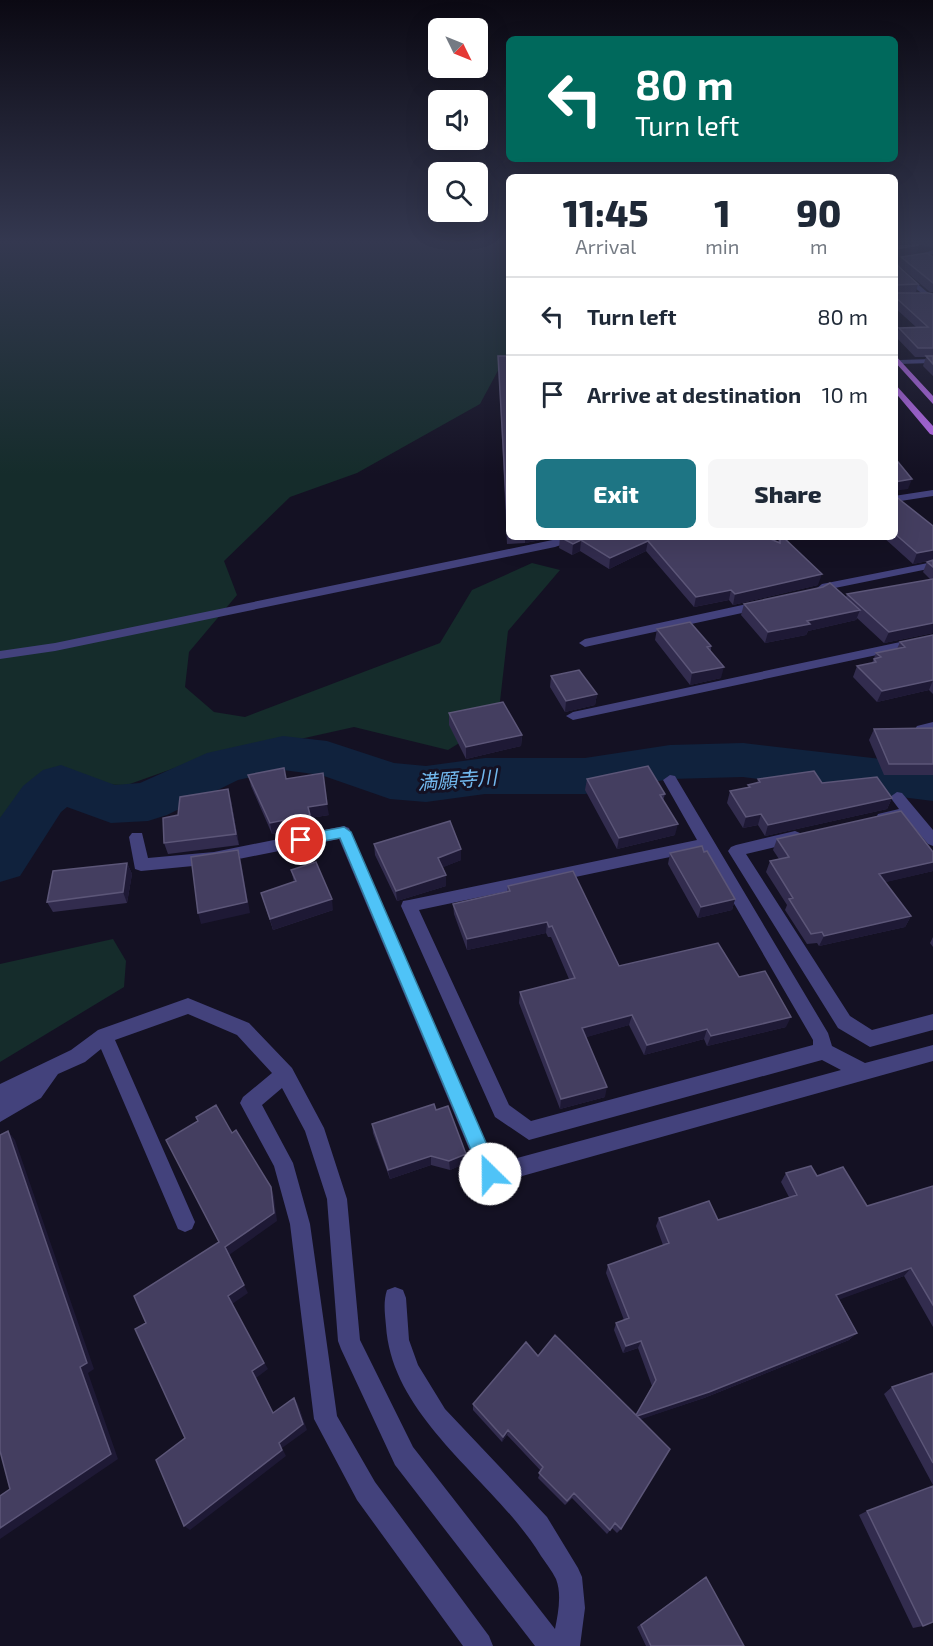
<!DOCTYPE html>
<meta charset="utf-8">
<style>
body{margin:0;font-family:"Exo 2","Noto Sans JP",sans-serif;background:#f6f6f7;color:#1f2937;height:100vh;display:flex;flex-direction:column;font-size:22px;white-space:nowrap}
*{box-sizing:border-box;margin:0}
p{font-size:20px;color:#747a83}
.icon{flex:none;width:33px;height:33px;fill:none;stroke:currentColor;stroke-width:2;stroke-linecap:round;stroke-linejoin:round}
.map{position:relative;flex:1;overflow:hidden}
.sheet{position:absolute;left:506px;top:174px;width:392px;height:366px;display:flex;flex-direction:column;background:#fff;border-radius:9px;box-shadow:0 6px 24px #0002}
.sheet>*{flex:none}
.hud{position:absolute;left:506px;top:36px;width:392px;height:126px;border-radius:9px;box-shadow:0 6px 24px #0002;background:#00695c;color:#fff;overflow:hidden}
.needle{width:39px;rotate:133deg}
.fabs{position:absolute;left:428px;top:18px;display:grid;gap:12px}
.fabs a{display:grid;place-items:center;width:60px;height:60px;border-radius:9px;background:#fff;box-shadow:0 6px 24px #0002;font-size:30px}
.pin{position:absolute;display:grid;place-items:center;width:51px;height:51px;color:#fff;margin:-26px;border:3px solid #fff;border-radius:50%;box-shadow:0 2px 6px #0007}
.me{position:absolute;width:66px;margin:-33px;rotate:337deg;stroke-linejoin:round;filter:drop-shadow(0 0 4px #0008)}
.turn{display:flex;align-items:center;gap:21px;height:126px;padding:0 30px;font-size:27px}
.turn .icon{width:78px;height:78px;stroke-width:2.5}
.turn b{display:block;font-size:42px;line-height:51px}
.eta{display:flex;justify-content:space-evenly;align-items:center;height:102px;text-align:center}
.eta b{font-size:36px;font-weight:800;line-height:42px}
.button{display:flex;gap:12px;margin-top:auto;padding:12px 30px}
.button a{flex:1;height:69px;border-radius:9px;background:#1e7584;color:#fff;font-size:24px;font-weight:800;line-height:69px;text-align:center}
.button a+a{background:#f6f6f7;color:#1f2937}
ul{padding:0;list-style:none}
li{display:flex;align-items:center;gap:18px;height:78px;padding:0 30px;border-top:2px solid #e0e1e3}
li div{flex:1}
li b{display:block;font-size:22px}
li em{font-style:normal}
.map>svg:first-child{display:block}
.green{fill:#152c2b}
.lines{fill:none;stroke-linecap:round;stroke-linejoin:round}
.river{fill:#10223d;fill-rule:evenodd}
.minor{fill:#43427c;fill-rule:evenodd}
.major{fill:#b96ced;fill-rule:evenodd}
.wall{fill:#322c4e}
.shaded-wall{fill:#1e1935}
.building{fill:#443e60;stroke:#5c5678;stroke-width:1.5}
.route{fill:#4fc3f7;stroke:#337fa1;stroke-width:1.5}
.labels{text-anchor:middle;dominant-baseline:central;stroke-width:6;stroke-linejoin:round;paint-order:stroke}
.water-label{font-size:20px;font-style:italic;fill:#72b8ee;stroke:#141123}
</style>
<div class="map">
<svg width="933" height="1646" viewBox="0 0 933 1646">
<rect width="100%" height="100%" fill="#141123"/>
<path class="green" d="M 0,244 L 508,244 L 508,352 L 480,404 L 357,473 L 290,497 L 224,561 L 237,595 L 189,652 L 185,687 L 214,712 L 245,717 L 440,643 L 472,590 L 532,563 L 560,570 L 508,631 L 498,719 L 448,750 L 354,727 L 183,765 L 127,785 L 31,783 L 0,837 Z
M 113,939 L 126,961 L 124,987 L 0,1062 L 0,964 Z"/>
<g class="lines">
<path class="river" d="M 283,736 L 327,741 L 394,763 L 426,766 L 485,758 L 585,758 L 670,745 L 743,743 L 933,765 L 933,801 L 743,777 L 670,779 L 585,794 L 485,794 L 426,802 L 390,799 L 321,775 L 283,770 L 238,780 L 167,815 L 148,821 L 111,823 L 67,807 L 61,812 L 20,876 L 0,882 L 0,818 L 23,786 L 43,770 L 61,765 L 115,785 L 140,783 L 207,753 Z"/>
<path class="minor" d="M 933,250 L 933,254 L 909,262 L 906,260 Z
M 894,264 L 933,297 L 933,303 L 894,270 Z
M 933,359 L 933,363 L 899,364 L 895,362 L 899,360 Z
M 933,490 L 933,496 L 894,502 L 894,496 Z
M 567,537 L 584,537 L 555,547 L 55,651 L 0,659 L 0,651 L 55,643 Z
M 933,562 L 933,568 L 830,589 L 817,596 L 811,593 L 822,584 Z
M 761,601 L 765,602 L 765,608 L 585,647 L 579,643 L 585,639 Z
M 933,635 L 933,643 L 573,720 L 566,716 L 573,712 Z
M 933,722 L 933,730 L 922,734 L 915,729 L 917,726 Z
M 670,775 L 675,776 L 828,1033 L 832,1046 L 865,1063 L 933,1045 L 933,1061 L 490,1185 L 483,1182 L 339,839 L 214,864 L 141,871 L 135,869 L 129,837 L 132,833 L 142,833 L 148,858 L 214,852 L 344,826 L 349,828 L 495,1164 L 841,1070 L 822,1060 L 529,1140 L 495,1117 L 401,906 L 403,901 L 409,900 L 697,840 L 663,780 ZM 703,850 L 813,1040 L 813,1045 L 531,1121 L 509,1105 L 419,910 Z
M 897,792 L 902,793 L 933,830 L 933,846 L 928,844 L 906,818 L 883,823 L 878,822 L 876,818 L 878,814 L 899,809 L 890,797 Z
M 795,831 L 800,833 L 803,837 L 800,841 L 746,854 L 850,1016 L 872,1030 L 933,1014 L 933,1030 L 870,1047 L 838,1028 L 728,851 L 731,847 L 736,845 Z
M 188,998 L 249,1023 L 292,1068 L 324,1128 L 347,1199 L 360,1340 L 413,1447 L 555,1629 C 558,1614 562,1594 556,1579 C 552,1571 546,1563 541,1556 C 496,1481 392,1420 386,1326 C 385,1314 383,1302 387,1290 L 395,1287 L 403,1290 L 406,1298 L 409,1340 L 418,1365 L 445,1409 L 547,1517 L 578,1568 L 582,1577 L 585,1608 L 580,1646 L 535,1646 L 395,1465 L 341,1349 L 338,1341 L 327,1199 L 305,1131 L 282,1088 L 262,1105 L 293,1163 L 310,1224 L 337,1416 L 375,1482 L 489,1636 L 493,1646 L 463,1646 L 357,1500 L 314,1419 L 290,1224 L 274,1166 L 240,1103 L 243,1097 L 272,1073 L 237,1035 L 188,1014 L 115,1040 L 195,1222 L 192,1229 L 185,1232 L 178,1229 L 101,1049 L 85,1062 L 58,1074 L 41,1098 L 0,1122 L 0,1102 L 3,1101 L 0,1102 L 0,1084 L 71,1050 L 98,1030 Z"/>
<path class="major" d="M 894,354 L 933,396 L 933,404 L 894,361 Z
M 894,383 L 933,426 L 933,435 L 930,434 L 894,391 Z"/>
</g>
<path class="wall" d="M 917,244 L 933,244 L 933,248 Z
M 919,245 L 916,253 L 895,257 L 895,263 L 918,284 L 916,292 L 905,293 L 933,294 L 933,376 L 923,366 L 926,357 L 915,357 L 896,337 L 899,328 L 916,327 L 894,307 L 894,246 Z
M 901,257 L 933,257 L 933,292 L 930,292 L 898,265 Z
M 508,344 L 508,355 L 506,355 L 506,346 Z
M 498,356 L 508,356 L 508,537 L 556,537 L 525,543 L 507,544 Z
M 894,495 L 933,526 L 933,560 L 913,564 L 883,537 L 894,537 Z
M 560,537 L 778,542 L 779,537 L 783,537 L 818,585 L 733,605 L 729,600 L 694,607 L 646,551 L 609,569 L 580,551 L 572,555 L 559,548 Z
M 933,560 L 933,633 L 884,643 L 857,618 L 856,620 L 808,631 L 806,635 L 765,643 L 741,615 L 744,604 L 846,597 L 847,594 L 931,580 L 923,572 L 927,562 Z
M 657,629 L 711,646 L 711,651 L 721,678 L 690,685 L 655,640 Z
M 933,635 L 933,694 L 929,690 L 877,702 L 853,677 L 857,666 L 872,663 L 876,653 L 897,649 L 900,642 Z
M 551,676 L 597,694 L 595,705 L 565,712 L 550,687 Z
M 449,713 L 522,735 L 521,746 L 466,759 L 449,725 Z
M 933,728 L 933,775 L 884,775 L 869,740 L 874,729 Z
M 248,775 L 286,779 L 329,815 L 310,818 L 312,826 L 272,834 L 251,786 Z
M 587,779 L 665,794 L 663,801 L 675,835 L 617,849 L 585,790 Z
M 758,779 L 822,783 L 892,798 L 887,809 L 765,836 L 758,825 L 743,828 L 727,803 L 730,791 L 747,788 L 748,785 L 757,783 Z
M 231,800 L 239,845 L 168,854 L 164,843 L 178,815 Z
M 777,839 L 933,871 L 885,882 L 911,916 L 905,927 L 819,946 L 817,943 L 807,944 L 785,910 L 787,905 L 766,872 L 770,861 L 779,859 L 773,850 Z
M 374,844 L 461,849 L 461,860 L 443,867 L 446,875 L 446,886 L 397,901 L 375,855 Z
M 704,852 L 735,899 L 732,910 L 698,918 L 668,864 L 670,853 Z
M 127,863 L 132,874 L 127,903 L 53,912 L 47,902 Z
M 291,870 L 333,910 L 273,930 L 261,893 L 294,882 Z
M 508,886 L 619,966 L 739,977 L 786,1027 L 707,1046 L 704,1039 L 644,1055 L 629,1025 L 586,1037 L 605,1097 L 560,1109 L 519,1003 L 520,992 L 569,979 L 551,937 L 548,937 L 546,933 L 467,950 L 454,914 L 453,904 L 507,892 Z
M 933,937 L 933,947 L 930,943 Z
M 372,1124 L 466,1163 L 450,1170 L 431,1165 L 390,1179 L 373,1133 Z
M 786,1173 L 817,1176 L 867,1206 L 933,1186 L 933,1327 L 904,1276 L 839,1299 L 857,1333 L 849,1340 L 704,1398 L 640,1419 L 621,1529 L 617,1533 L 612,1528 L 607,1534 L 572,1498 L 565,1505 L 538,1478 L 541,1471 L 507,1435 L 502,1442 L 473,1410 L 473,1404 L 538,1356 L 636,1415 L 652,1386 L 638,1348 L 623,1353 L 614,1330 L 616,1323 L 624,1320 L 606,1273 L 608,1265 L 663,1245 L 656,1226 L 659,1218 L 718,1220 L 789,1197 L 781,1182 Z
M 933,1373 L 933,1485 L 884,1394 L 892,1387 Z
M 867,1511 L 923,1626 L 913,1628 L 859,1515 Z
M 706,1577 L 744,1646 L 646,1646 L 637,1627 Z"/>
<path class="shaded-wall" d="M 919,245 L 916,253 L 894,257 L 895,249 Z
M 912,479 L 908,489 L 894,491 L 894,482 Z
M 525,537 L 556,537 L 525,543 Z
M 581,540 L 580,551 L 572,555 L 573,544 Z
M 648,541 L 646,551 L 609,569 L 610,558 Z
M 933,550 L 933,560 L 913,564 L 917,553 Z
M 822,574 L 818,585 L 733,605 L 735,594 Z
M 731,590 L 729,600 L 694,607 L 696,597 Z
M 860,610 L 856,620 L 808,631 L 806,635 L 765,643 L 768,632 L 807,621 Z
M 933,623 L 933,633 L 884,643 L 889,632 Z
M 724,667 L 721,678 L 690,685 L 692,673 Z
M 933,680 L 929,690 L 877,702 L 882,691 Z
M 597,694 L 595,705 L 565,712 L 566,701 Z
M 522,735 L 521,746 L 466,759 L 466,747 Z
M 228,789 L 231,800 L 239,845 L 236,834 Z
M 892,798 L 887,809 L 765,836 L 768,825 Z
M 327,804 L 329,815 L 310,818 L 312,826 L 272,834 L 270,823 L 308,807 Z
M 761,814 L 758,825 L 743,828 L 746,817 Z
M 678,824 L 675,835 L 617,849 L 619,838 Z
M 461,849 L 461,860 L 439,869 L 438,858 Z
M 238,850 L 241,861 L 250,913 L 201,924 L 198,913 Z
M 933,862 L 933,871 L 874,885 L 879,874 Z
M 127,863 L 132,874 L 127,903 L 123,892 Z
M 446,875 L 446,886 L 397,901 L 396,891 Z
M 332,899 L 333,910 L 273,930 L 270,919 Z
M 735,899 L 732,910 L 698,918 L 701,907 Z
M 911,916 L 905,927 L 819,946 L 824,936 Z
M 547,922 L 546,933 L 467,950 L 467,939 Z
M 632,1015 L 629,1025 L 580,1039 L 582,1028 Z
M 791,1017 L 786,1027 L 707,1046 L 711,1036 Z
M 707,1029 L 704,1039 L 644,1055 L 647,1045 Z
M 607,1087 L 605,1097 L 560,1109 L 561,1099 Z
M 8,1131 L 15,1140 L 94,1369 L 88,1373 L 118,1459 L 0,1539 L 0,1528 L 80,1367 Z
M 466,1154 L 466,1163 L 450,1170 L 449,1161 Z
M 431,1156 L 431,1165 L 390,1179 L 388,1170 Z
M 271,1187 L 274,1196 L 277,1221 L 229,1255 L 225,1247 Z
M 911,1268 L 904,1276 L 830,1303 L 836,1295 Z
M 244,1285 L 248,1293 L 232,1304 L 268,1369 L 256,1378 L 277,1419 L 252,1371 L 228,1296 Z
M 857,1333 L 849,1340 L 704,1398 L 633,1422 L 637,1416 Z
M 641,1341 L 638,1348 L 623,1353 L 626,1346 Z
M 294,1398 L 298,1404 L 307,1430 L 282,1448 L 286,1456 L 190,1530 L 184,1526 L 279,1443 Z
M 508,1430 L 507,1435 L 502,1442 L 503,1437 Z"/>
<path class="building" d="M 919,245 L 895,249 L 895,263 L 918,284 L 896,285 L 895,293 L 928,293 L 933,294 L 933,348 L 918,348 L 899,328 L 928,327 L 894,296 L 894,246 Z
M 927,253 L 933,257 L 933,283 L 901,257 Z
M 498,356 L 508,356 L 508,533 Z
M 926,356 L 933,356 L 933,364 Z
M 894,457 L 912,479 L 894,482 Z
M 894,495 L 933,526 L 933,550 L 917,553 L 894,533 Z
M 560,537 L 766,537 L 780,543 L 780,537 L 783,537 L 822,574 L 735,594 L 731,590 L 696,597 L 648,541 L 610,558 L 581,540 L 573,544 Z
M 933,560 L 933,567 L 927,562 Z
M 933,579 L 933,623 L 889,632 L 847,594 Z
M 830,583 L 860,610 L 807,621 L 810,624 L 768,632 L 744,604 L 823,587 Z
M 690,622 L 711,646 L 707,647 L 724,667 L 692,673 L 657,629 Z
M 933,635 L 933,680 L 882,691 L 857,666 L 876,662 L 874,659 L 881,657 L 876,653 L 905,647 L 900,642 Z
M 579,670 L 597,694 L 566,701 L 551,676 Z
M 503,702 L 522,735 L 466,747 L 449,713 Z
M 933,728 L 933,764 L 889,764 L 874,729 Z
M 648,766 L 665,794 L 660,795 L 678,824 L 619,838 L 587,779 Z
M 284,768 L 286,779 L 323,773 L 327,804 L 308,807 L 310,815 L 270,823 L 248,775 Z
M 814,771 L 822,783 L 877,777 L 892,798 L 768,825 L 761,814 L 746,817 L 730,791 L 750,787 L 748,785 L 760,782 L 758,779 Z
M 228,789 L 236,834 L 164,843 L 163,818 L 178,815 L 180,797 Z
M 901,811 L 933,852 L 933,862 L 879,874 L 911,916 L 824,936 L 822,932 L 811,934 L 789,899 L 793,898 L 770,861 L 789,857 L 777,839 Z
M 450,821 L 461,849 L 438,858 L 446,875 L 396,891 L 374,844 Z
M 702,846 L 704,852 L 707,851 L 735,899 L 701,907 L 670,853 Z
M 238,850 L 247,902 L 198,913 L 191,857 Z
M 316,862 L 332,899 L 270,919 L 261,893 L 296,881 L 291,870 Z
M 127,863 L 123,892 L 47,902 L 53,871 Z
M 573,871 L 619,966 L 718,943 L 739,977 L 765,971 L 791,1017 L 711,1036 L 707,1029 L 647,1045 L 632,1015 L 582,1028 L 607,1087 L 561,1099 L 520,992 L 575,978 L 552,926 L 549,927 L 547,922 L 467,939 L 453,904 L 510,891 L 508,886 Z
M 434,1104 L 436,1110 L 448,1106 L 466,1154 L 449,1161 L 431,1156 L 388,1170 L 372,1124 Z
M 216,1105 L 232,1133 L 236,1130 L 271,1187 L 274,1213 L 225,1247 L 244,1285 L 228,1296 L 264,1363 L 252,1371 L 273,1413 L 294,1398 L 303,1424 L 279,1443 L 282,1450 L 184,1526 L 156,1460 L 185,1438 L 135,1329 L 146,1323 L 134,1296 L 219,1242 L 166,1140 L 198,1121 L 196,1117 Z
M 8,1131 L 87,1363 L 80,1367 L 111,1454 L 0,1528 L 0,1496 L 10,1489 L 0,1451 L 0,1135 Z
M 811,1166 L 817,1176 L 843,1167 L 867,1206 L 933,1186 L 933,1305 L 911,1268 L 836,1295 L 857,1333 L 709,1392 L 637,1416 L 670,1449 L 621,1529 L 615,1523 L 610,1530 L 574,1493 L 567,1501 L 539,1473 L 543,1467 L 508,1430 L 503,1437 L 473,1404 L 526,1342 L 538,1356 L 555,1335 L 636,1415 L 656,1380 L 641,1341 L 626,1346 L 616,1323 L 629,1318 L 608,1265 L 669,1243 L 659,1218 L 709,1201 L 718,1220 L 797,1195 L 786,1173 Z
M 933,1373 L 933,1463 L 892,1387 Z
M 933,1486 L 933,1622 L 923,1626 L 867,1511 Z
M 706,1577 L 744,1646 L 651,1646 L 641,1625 Z"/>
<linearGradient id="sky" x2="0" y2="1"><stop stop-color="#0b0913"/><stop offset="0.51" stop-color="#343850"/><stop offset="1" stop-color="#343850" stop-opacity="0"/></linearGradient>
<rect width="933" height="474" fill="url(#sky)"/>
<path class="route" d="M 344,827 L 351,832 L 497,1168 L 499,1174 L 497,1181 L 490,1184 L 484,1181 L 340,838 L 301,845 L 294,840 L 301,835 Z"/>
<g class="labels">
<g class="water-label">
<text transform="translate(457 779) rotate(-4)">満願寺川</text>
</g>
</g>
</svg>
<div class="fabs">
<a><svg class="needle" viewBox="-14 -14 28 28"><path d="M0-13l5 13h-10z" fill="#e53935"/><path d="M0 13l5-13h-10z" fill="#747a83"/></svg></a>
<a><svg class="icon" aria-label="sound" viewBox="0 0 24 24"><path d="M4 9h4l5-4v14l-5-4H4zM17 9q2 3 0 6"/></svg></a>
<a><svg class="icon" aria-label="search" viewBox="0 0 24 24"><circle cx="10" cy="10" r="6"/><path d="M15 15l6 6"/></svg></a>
</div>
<div class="pin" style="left:301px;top:840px;background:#d93025"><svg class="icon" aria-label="arrive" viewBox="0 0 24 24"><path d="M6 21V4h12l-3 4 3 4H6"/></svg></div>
<svg class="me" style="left:490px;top:1174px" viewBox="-20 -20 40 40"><circle r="19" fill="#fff"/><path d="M0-13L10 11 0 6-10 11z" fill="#4fc3f7"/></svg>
<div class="hud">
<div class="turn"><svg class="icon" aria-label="left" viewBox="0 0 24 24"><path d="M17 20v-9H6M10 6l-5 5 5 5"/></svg><div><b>80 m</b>Turn left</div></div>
</div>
<section class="sheet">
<div class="eta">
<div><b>11:45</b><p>Arrival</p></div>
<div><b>1</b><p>min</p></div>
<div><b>90</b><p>m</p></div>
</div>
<ul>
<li><svg class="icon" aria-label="left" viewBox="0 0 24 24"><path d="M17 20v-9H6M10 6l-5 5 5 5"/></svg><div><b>Turn left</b></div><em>80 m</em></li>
<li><svg class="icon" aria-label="arrive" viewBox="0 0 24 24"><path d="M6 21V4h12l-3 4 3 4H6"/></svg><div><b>Arrive at destination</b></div><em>10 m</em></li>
</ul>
<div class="button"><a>Exit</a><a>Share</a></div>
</section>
</div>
